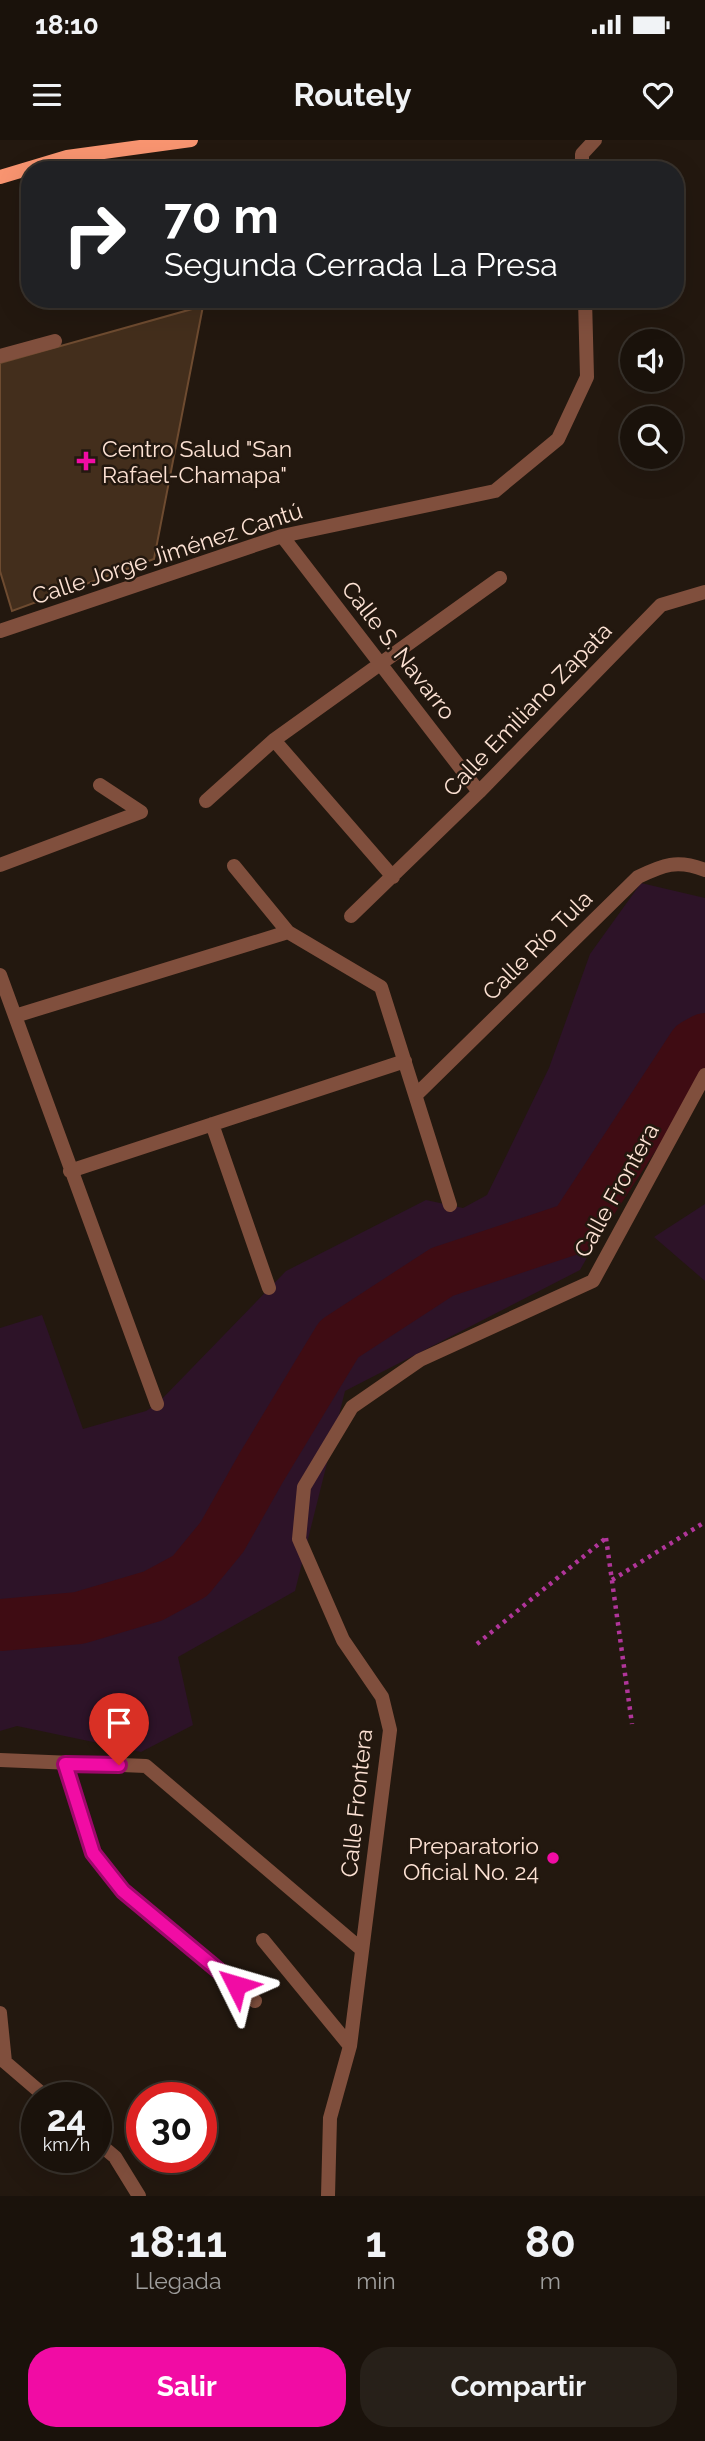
<!DOCTYPE html>
<html lang="es">
<meta charset="utf-8">
<style>
body{margin:0;font-family:Raleway,sans-serif;background:#272019;color:#f1f3f6;height:100vh;display:flex;flex-direction:column;font-size:26px;white-space:nowrap}
*{box-sizing:border-box;margin:0}
p{font-size:23px;color:#9f9e9d}
.icon{flex:none;width:38px;height:38px;fill:none;stroke:currentColor;stroke-width:2;stroke-linecap:round;stroke-linejoin:round}
.map{position:relative;height:2056px;overflow:hidden}
.panel{display:flex;flex-direction:column;background:#1a120b;flex:1}
.panel>*{flex:none}
.top-card{position:absolute;left:21px;top:21px;width:663px;height:147px;border-radius:28px;box-shadow:0 7px 28px #0002,0 0 0 2px #38322c;background:#202124;color:#fff;overflow:hidden}
.fabs{position:absolute;left:620px;top:189px;display:grid;gap:14px}
.fabs a{display:grid;place-items:center;width:63px;height:63px;border-radius:50%;background:#1a120b;box-shadow:0 7px 28px #0002,0 0 0 2px #38322c;font-size:35px}
.speed{position:absolute;left:21px;top:1942px;display:flex;gap:14px;font-size:35px;font-weight:700;text-align:center}
.speed>*{display:grid;place-content:center;width:91px;height:91px;border-radius:50%;background:#1a120b;box-shadow:0 7px 28px #0002,0 0 0 2px #38322c;line-height:1}
.speed small{font-size:18px;font-weight:400}
.speed .limit{border:10px solid #d22;background:#fff;color:#111}
.pin{position:absolute;display:grid;place-items:center;width:60px;height:60px;color:#fff;margin:-72px -30px;border-radius:50% 50% 50% 0;rotate:-45deg;box-shadow:0 0 7px #0007}
.pin .icon{rotate:45deg}
.me{position:absolute;width:77px;margin:-38px;rotate:310deg;stroke-linejoin:round;filter:drop-shadow(0 0 5px #0008)}
.turn{display:flex;align-items:center;gap:24px;height:147px;padding:0 28px;font-size:32px}
.turn .icon{width:91px;height:91px;stroke-width:2.5}
.turn b{display:block;font-size:49px;line-height:60px}
.eta{display:flex;justify-content:space-evenly;align-items:center;height:119px;text-align:center}
.eta b{font-size:42px;font-weight:700;line-height:49px}
.button{display:flex;gap:14px;margin-top:auto;padding:14px 28px}
.button a{flex:1;height:80px;border-radius:28px;background:#f10ca4;color:#fff;font-size:28px;font-weight:700;line-height:80px;text-align:center}
.button a+a{background:#272019;color:#f1f3f6}
.status{display:flex;justify-content:space-between;align-items:center;height:49px;padding:0 35px;background:#1a120b;direction:ltr}
.status svg{height:19px;fill:currentColor}
header{display:flex;justify-content:space-between;align-items:center;height:91px;padding:0 28px;background:#1a120b;font-size:32px;font-weight:700}
.map>svg:first-child{display:block}
.green{fill:#2d1328}
.lines{fill:none;stroke-linecap:round;stroke-linejoin:round}
.river{stroke:#3f0c13;stroke-width:52}
.building{fill:#432e1c;stroke:#6e4b30;stroke-width:2}
.path{stroke:#b0359a;stroke-width:4.5;stroke-dasharray:3.5 5;stroke-linecap:butt}
.minor{stroke:#804f3d;stroke-width:14}
.secondary{stroke:#f89470;stroke-width:14}
.route-casing{stroke:#9d086b;stroke-width:18}
.route{stroke:#f10ca4;stroke-width:12}
.poi-dot{fill:#f10ca4;stroke:#23180f;stroke-width:2.5}
.labels{text-anchor:middle;dominant-baseline:central;stroke-width:5;stroke-linejoin:round;paint-order:stroke}
.poi-label{font-size:23px;fill:#fde2d4;stroke:#23180f;text-anchor:start}
.street-label{font-size:23px;fill:#fde2d4;stroke:#23180f}
</style>
<div class="status"><b>18:10</b><svg viewBox="0 0 49 12"><path d="M0 12V9h3v3zM5 12V6h3v6zM10 12V3h3v9zM15 12V0h3v12zM26 1h20v11H26zM47 4h2v5h-2z"/></svg></div>
<header><svg class="icon" aria-label="menu" viewBox="0 0 24 24"><path d="M4 6h16M4 12h16M4 18h16"/></svg>Routely<svg class="icon" aria-label="heart" viewBox="0 0 24 24"><path d="M12 20l-8-8c-3-5 5-10 8-4 3-6 11-1 8 4z"/></svg></header>
<div class="map">
<svg width="705" height="2056" viewBox="0 0 705 2056">
<rect width="100%" height="100%" fill="#23180f"/>
<path class="green" d="M 641,743 L 705,758 L 705,919 L 698,922 L 580,1130 L 345,1251 L 295,1451 L 178,1517 L 193,1585 L 141,1612 L 17,1586 L 0,1591 L 0,1188 L 42,1175 L 83,1289 L 146,1271 L 157,1264 L 286,1131 L 426,1060 L 463,1068 L 487,1055 L 549,928 L 590,814 Z
M 705,1064 L 705,1141 L 654,1097 Z"/>
<g class="lines">
<path class="river" d="M 0,1485 L 79,1478 L 153,1456 L 190,1436 L 222,1397 L 261,1328 L 339,1199 L 442,1132 L 574,1088 L 694,905 L 705,899"/>
</g>
<path class="building" d="M 203,166 L 154,419 L 12,471 L 0,431 L 0,223 Z"/>
<g class="lines">
<path class="path" d="M 606,1398 L 632,1584
M 612,1440 L 705,1382
M 477,1504 L 606,1398"/>
<path class="minor" d="M 582,30 L 582,14 L 595,0
M 0,216 L 55,201
M 282,396 L 479,652
M 0,491 L 282,396 L 495,351 L 558,299 L 587,237 L 585,159
M 274,600 L 393,737
M 100,645 L 141,672
M 206,661 L 274,600 L 500,438
M 0,725 L 141,672
M 234,726 L 288,792 L 381,847 L 450,1065
M 351,776 L 479,652 L 661,465 L 705,452
M 0,835 L 157,1264
M 15,876 L 288,792
M 416,955 L 638,737 C 663,725 677,719 705,730
M 212,984 L 269,1148
M 70,1031 L 405,921
M 0,1620 L 146,1626 L 361,1809
M 65,1624 L 93,1713 L 123,1751 L 255,1861
M 263,1800 L 350,1906
M 0,1873 L 5,1922 L 47,1958
M 96,2001 L 115,2017 L 139,2056
M 328,2056 L 330,1978 L 350,1906 L 390,1590 L 382,1557 L 343,1500 L 299,1399 L 304,1347 L 352,1267 L 420,1220 L 593,1141 L 705,935"/>
<path class="secondary" d="M 0,37 L 67,17 L 191,0"/>
</g>
<g class="lines">
<defs>
<path id="route" d="M 119,1625 L 65,1624 L 93,1713 L 123,1751 L 236,1845"/>
</defs>
<use href="#route" class="route-casing"/>
<use href="#route" class="route"/>
</g>
<g class="poi-dot">
<path d="M82.5 310.5h7v7h7v7h-7v7h-7v-7h-7v-7h7z"/>
<circle cx="553" cy="1718" r="7"/>
</g>
<g class="labels">
<g class="poi-label">
<text x="102" y="308">Centro Salud "San<tspan x="102" dy="26">Rafael-Chamapa"</tspan></text>
<text x="539" y="1705" text-anchor="end">Preparatorio<tspan x="539" dy="26">Oficial No. 24</tspan></text>
</g>
<g class="street-label">
<text transform="translate(167 413) rotate(-18)">Calle Jorge Jiménez Cantú</text>
<text transform="translate(399 510) rotate(52)">Calle S. Navarro</text>
<text transform="translate(527 569) rotate(-46)">Calle Emiliano Zapata</text>
<text transform="translate(537 805) rotate(-45)">Calle Río Tula</text>
<text transform="translate(616 1050) rotate(-61)">Calle Frontera</text>
<text transform="translate(356 1663) rotate(-84)">Calle Frontera</text>
</g>
</g>
</svg>
<div class="fabs">
<a><svg class="icon" aria-label="sound" viewBox="0 0 24 24"><path d="M4 9h4l5-4v14l-5-4H4zM17 9q2 3 0 6"/></svg></a>
<a><svg class="icon" aria-label="search" viewBox="0 0 24 24"><circle cx="10" cy="10" r="6"/><path d="M15 15l6 6"/></svg></a>
</div>
<div class="speed"><div>24<small>km/h</small></div><div class="limit">30</div></div>
<div class="pin" style="left:119px;top:1625px;background:#d93025"><svg class="icon" aria-label="arrive" viewBox="0 0 24 24"><path d="M6 21V4h12l-3 4 3 4H6"/></svg></div>
<svg class="me" style="left:236px;top:1845px" viewBox="-20 -20 40 40"><path d="M0-17L14 15 0 8-14 15z" fill="#f10ca4" stroke="#fff" stroke-width="4"/></svg>
<div class="top-card">
<div class="turn"><svg class="icon" aria-label="right" viewBox="0 0 24 24"><path d="M7 20v-9h11M14 6l5 5-5 5"/></svg><div><b>70 m</b>Segunda Cerrada La Presa</div></div>
</div>
</div>
<section class="panel">
<div class="eta">
<div><b>18:11</b><p>Llegada</p></div>
<div><b>1</b><p>min</p></div>
<div><b>80</b><p>m</p></div>
</div>
<div class="button"><a>Salir</a><a>Compartir</a></div>
</section>
